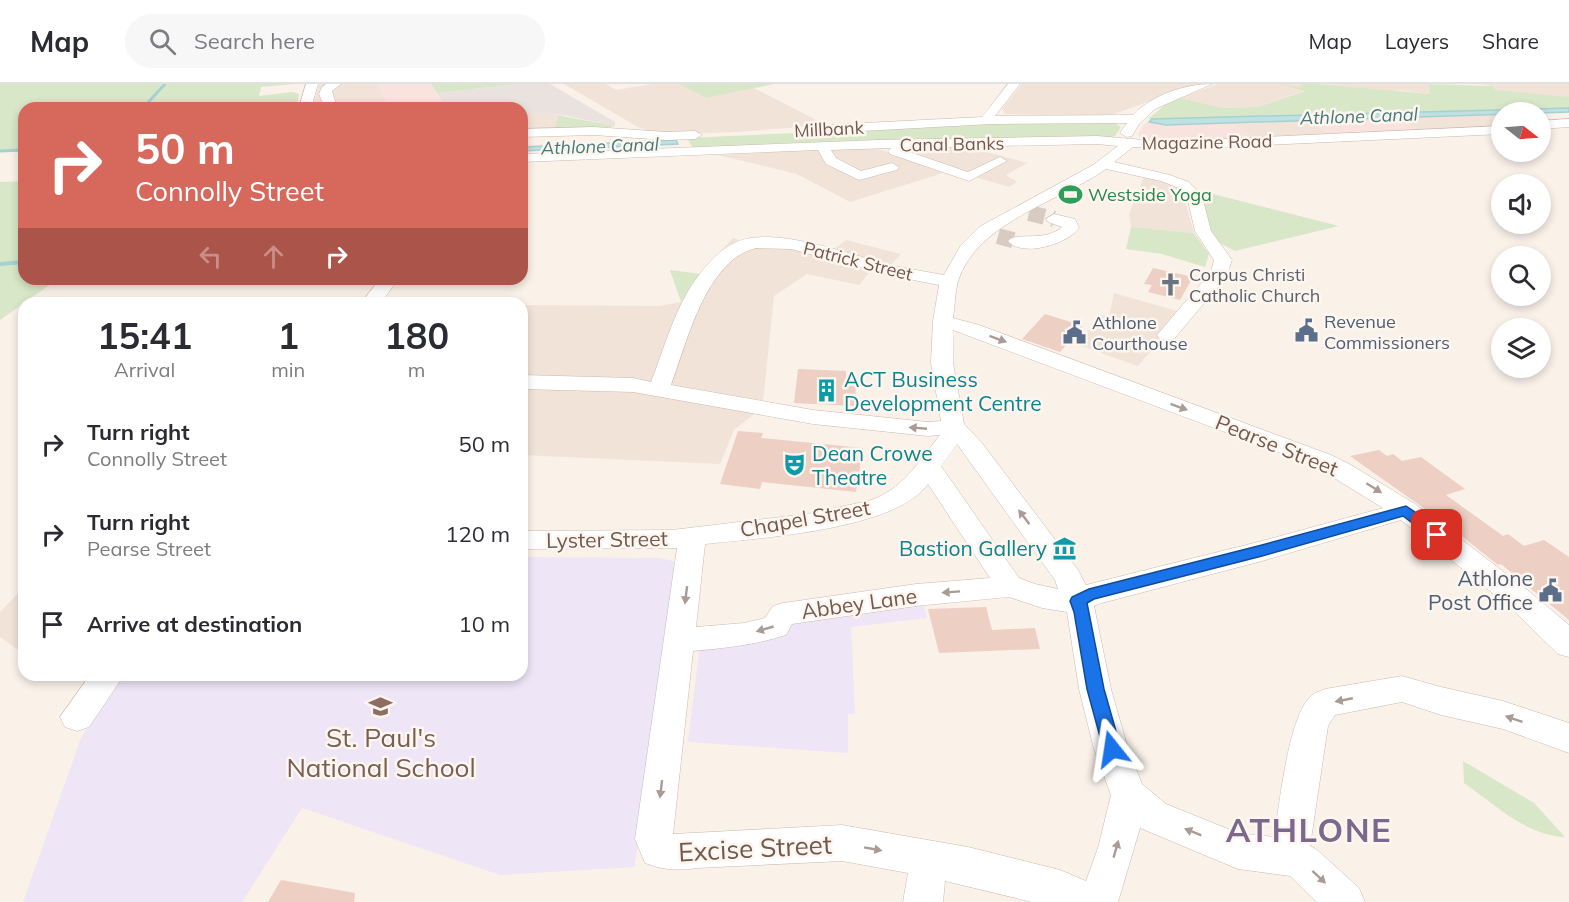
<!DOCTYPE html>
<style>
body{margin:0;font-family:Mulish,sans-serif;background:#f7f7f7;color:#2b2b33;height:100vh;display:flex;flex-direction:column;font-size:22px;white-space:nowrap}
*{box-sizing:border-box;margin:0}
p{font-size:20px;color:#7c7c81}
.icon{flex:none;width:33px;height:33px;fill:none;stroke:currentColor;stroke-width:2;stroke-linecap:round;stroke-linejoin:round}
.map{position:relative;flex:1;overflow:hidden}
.drawer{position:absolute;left:18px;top:213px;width:510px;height:384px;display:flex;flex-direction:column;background:#fff;border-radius:18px;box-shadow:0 3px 9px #0003}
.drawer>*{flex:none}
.guide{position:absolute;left:18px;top:18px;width:510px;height:183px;border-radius:18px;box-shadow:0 3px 9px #0003;background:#d6695c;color:#fff;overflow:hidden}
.needle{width:39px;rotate:107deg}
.controls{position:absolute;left:1491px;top:18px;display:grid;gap:12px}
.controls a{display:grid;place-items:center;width:60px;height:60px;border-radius:50%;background:#fff;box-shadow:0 3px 9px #0003;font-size:30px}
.pin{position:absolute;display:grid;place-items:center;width:51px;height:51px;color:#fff;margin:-26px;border-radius:12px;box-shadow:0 3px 9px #0006}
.me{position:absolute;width:66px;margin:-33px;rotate:345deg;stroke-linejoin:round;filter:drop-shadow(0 0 4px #0008)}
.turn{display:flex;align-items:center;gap:21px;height:126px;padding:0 18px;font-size:27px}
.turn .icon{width:78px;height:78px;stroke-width:2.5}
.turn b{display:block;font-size:42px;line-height:51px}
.lanes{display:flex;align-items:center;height:57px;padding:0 18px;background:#0003;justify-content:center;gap:30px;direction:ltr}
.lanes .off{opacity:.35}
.eta{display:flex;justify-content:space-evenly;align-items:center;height:102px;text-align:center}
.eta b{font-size:36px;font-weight:700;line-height:42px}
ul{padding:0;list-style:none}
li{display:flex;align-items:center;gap:18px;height:90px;padding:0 18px}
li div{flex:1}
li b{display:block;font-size:22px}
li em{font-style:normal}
header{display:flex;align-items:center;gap:36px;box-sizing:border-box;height:84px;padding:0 30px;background:#fff;border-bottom:2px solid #e1e1e2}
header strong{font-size:28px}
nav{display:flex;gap:33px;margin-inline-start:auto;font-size:21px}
.search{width:420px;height:54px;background:#f7f7f7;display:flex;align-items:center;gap:15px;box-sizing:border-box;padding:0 21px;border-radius:33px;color:#7c7c81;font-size:22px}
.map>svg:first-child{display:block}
.residential{fill:#f1e3d8}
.commercial{fill:#f9e3de}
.industrial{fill:#e9e2de}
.education{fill:#eee5f7}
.green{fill:#d8e7c8}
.water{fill:#bfe1e2;stroke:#a6d1d2;stroke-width:1.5}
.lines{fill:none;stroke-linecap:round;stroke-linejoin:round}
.stream-far1{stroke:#a6d1d2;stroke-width:3}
.stream{stroke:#a6d1d2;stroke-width:4}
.building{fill:#edcfc3}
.minor-tunnel{stroke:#d8cbc2;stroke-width:16;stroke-dasharray:16 8;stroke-linecap:butt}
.minor-casing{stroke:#cbb9b0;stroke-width:1}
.minor{fill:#fff;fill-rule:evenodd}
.oneway{fill:#aa9b95}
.route{fill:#1a73e8;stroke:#114b97;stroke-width:1.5}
.labels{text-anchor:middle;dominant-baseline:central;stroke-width:5;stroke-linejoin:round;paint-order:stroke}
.far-water-label{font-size:18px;font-style:italic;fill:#47797b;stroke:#fdf6ef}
.far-street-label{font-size:18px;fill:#72584f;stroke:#fdf6ef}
.far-leisure-label{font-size:18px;fill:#27864d;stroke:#fdf6ef;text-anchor:start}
.far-worship-label{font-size:18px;fill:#5b616d;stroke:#fdf6ef;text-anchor:start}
.far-service-label{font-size:18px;fill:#4e5e75;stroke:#fdf6ef;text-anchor:start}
.culture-label{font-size:21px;fill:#0d838f;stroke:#fdf6ef;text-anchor:start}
.street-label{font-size:21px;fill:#72584f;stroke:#fdf6ef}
.service-label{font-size:21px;fill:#4e5e75;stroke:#fdf6ef;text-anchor:end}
.near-education-label{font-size:26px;fill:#785e54;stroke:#fdf6ef}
.near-street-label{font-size:26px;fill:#72584f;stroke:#fdf6ef}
.near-district-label{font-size:33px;font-weight:bold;letter-spacing:1.5px;fill:#7c678d;stroke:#fdf6ef}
</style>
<header>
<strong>Map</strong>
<div class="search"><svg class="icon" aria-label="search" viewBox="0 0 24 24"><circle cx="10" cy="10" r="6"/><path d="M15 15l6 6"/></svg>Search here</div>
<nav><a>Map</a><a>Layers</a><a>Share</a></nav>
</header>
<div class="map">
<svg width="1569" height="818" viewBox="0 0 1569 818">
<rect width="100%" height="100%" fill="#faf1e9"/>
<path class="residential" d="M 319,0 L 378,0 L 390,24 L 312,24 Z
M 564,0 L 606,0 L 616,6 L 652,0 L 678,0 L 708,14 L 754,4 L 826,41 L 737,48 L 682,50 L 652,48 L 638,43 Z
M 1022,0 L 1196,0 L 1109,32 L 1005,30 L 1002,25 Z
M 1217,0 L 1302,0 L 1300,3 L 1286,1 L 1306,6 L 1258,23 L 1222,24 L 1181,14 Z
M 1317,0 L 1428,0 L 1430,10 L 1396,6 L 1396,9 Z
M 1479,0 L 1569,0 L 1569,21 L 1496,6 L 1493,2 Z
M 553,29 L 566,33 L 615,42 L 522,47 L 522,30 Z
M 1501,30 L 1501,43 L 1427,49 L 1396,34 Z
M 1306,36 L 1334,52 L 1256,55 L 1231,39 Z
M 965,62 L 1027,79 L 1006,91 L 1017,98 L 1009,103 L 948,85 L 896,63 Z
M 873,63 L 943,89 L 850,118 L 797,90 L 718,71 Z
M 1144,93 L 1155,94 L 1182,106 L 1194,149 L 1131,143 L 1129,130 Z
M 733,154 L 763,165 L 793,164 L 828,170 L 846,156 L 901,170 L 885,187 L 874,183 L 859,201 L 807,190 L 774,212 L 763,318 L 753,331 L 734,346 L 720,380 L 522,371 L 522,221 L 660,222 L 681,218 L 709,180 Z
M 1114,209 L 1177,227 L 1165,250 L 1138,282 L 1076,260 L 1102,231 L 1109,232 Z
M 24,503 L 24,570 L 0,553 L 0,528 Z"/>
<path class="commercial" d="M 378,0 L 431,0 L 445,24 L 390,24 Z
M 1396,34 L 1427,49 L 1334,52 L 1306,36 Z
M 1149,38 L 1166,41 L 1231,39 L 1256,55 L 1155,58 L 1142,56 L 1138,50 L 1144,40 Z"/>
<path class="industrial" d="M 518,0 L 550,0 L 615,38 L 615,42 L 553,29 L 522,30 L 522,24 L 445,24 L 437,9 Z"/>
<path class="education" d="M 522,473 L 659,474 L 673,477 L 676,480 L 645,722 L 634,783 L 500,791 L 302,724 L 242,818 L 23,818 L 81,654 L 122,591 L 522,591 Z
M 922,516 L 927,534 L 851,543 L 855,630 L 848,630 L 848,669 L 688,658 L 700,561 L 786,534 Z"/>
<path class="green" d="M 0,0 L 294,0 L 261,3 L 259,12 L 292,8 L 299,10 L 297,24 L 24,24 L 24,66 L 0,67 Z
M 431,0 L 518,0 L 437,9 Z
M 678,0 L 774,0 L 707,14 Z
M 1281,0 L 1300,3 L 1302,0 L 1317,0 L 1430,10 L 1428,0 L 1493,2 L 1496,6 L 1569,13 L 1569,24 L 1170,36 L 1148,35 L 1166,20 L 1181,14 L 1222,24 L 1258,23 L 1305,7 Z
M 559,31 L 566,33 L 615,42 L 605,44 L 554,46 Z
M 1060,37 L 1115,39 L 1121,43 L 1115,52 L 1107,54 L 693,64 L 687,54 Z
M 24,97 L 24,195 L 58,195 L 0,236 L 0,98 Z
M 1193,105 L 1339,142 L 1235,167 L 1214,156 Z
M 1131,143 L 1194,149 L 1209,170 L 1205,183 L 1162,170 L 1126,165 Z
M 670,186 L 701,190 L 681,218 Z
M 1463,677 L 1534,719 L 1565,753 C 1525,751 1496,721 1464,699 Z"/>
<path class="water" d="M 1569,24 L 1569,28 L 1166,41 L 1149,38 L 1152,35 Z
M 676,56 L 678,60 L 522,67 L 522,63 Z"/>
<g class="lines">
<path class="stream-far1" d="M 143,24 L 165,0
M 0,67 L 24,66"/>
<path class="stream" d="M 0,180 L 24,178"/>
</g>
<path class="building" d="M 1153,184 L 1193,193 L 1180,216 L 1148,208 L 1152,201 L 1144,200 Z
M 1045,230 L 1083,242 L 1060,268 L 1022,255 Z
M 798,285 L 846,287 L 846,295 L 856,296 L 855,322 L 794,319 Z
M 738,347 L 763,349 L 761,354 L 863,364 L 856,408 L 762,398 L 760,405 L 720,400 Z
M 1379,366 L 1387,372 L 1393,370 L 1402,377 L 1421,373 L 1465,405 L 1446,411 L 1503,452 L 1508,450 L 1524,462 L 1544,456 L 1569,473 L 1569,536 L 1501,480 L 1498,481 L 1449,442 L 1350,372 Z
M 986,523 L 992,546 L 1035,544 L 1040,565 L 939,569 L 928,525 Z
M 281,796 L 355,809 L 354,818 L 268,818 Z"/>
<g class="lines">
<path class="minor-tunnel" d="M 1029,129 L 1054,135
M 998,152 L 1016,157"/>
<defs>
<path id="minor" d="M 306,0 L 318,0 L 311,24 L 299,24 Z
M 326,0 L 341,0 L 332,7 L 337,24 L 325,24 L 319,10 L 322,3 Z
M 1008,0 L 1020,0 L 995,32 L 1133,31 C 1152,11 1185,0 1212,0 L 1155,25 L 1139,40 L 1132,52 L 1127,53 L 1120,49 L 1127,39 L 991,40 L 825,49 L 818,45 L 825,41 L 982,33 Z
M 1569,35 L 1569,43 L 1540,45 L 1540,37 Z
M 1502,42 L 1502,50 L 1201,64 L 1133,63 L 1114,78 L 1170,91 L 1189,98 L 1202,112 L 1211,147 L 1232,176 L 1226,193 L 1174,255 L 1160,255 L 1157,251 L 1211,188 L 1214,176 L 1195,147 L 1187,113 L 1179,104 L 1161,97 L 1106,85 C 1059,118 977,138 958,197 C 955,208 955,222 953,234 L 979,241 L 1331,371 L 1351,381 L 1415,420 L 1530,508 L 1569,541 L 1569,573 L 1558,570 L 1510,523 L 1401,436 L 1262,477 L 1098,520 L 1094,522 L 1111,605 L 1128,665 L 1142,700 L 1166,720 L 1238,749 L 1274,753 C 1280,720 1288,631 1312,611 C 1316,608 1321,607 1325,605 L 1402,592 L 1441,603 L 1503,617 L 1569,639 L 1569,669 L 1503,645 L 1441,631 L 1402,618 L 1335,631 L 1328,642 L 1310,762 L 1316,765 L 1359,804 L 1365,818 L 1317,818 L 1290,792 L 1238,785 L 1140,744 L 1118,818 L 1032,818 L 945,797 L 943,818 L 903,818 L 908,789 L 842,777 L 697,784 C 678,787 663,786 645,779 L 635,755 L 677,464 L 522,465 L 522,447 L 672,446 L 807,430 L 868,417 C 902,407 919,377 940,351 L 928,352 L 813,340 L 633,308 L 522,305 L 522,291 L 633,294 L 651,298 C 662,270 672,235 687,209 C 698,191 715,168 734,159 C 775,140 851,172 894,182 C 910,185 927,188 944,191 L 961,161 L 979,143 L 1093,81 L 1118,62 L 1097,60 L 898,64 L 968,88 L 1000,73 L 1007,77 L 969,97 L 890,70 L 888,67 L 891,64 L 831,66 L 836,74 L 861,87 L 892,79 L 899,83 L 897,86 L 859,96 L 826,80 L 818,66 L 522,78 L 522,70 L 879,56 L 1097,52 L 1156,57 L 1201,56 ZM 756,164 L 791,165 L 893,192 L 939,201 L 933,237 L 931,279 L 941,337 L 928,338 L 813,326 L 671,301 C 687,258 706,176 756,164 ZM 953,246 L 1313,381 L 1383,424 L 1262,457 L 1086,501 L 1078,486 L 982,359 L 964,340 L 953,279 ZM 957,360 L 1055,496 L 1058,505 L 1035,500 L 1019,494 L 941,382 ZM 928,400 L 990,494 L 916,500 L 783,519 L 773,522 L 765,534 L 744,539 L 696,543 L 705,460 C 759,454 896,446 928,400 ZM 1009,513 L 1042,524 L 1067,528 L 1079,605 L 1094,665 L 1111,711 L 1098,764 L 1086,797 L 1060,786 L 968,763 L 842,741 L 673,750 L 693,567 C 725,564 755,561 786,551 L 792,540 L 916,522 Z
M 594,43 L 666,48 L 695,47 L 702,51 L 695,55 L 666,56 L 594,51 L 522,53 L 522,45 Z
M 1054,130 L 1075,135 L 1079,144 C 1068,160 1022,174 1008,157 C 1016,147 1044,159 1062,143 L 1048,138 L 1046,135 Z
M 380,195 L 398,195 L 381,219 L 361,219 Z
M 90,591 L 124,591 L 89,643 L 77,647 L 65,643 L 60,633 Z"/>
</defs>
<use href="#minor" class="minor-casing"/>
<use href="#minor" class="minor"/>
</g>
<defs><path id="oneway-solid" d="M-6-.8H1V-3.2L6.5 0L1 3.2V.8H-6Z" transform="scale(1.5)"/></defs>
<g class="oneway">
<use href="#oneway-solid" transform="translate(998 255) rotate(20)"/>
<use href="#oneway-solid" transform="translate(1179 323) rotate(20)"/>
<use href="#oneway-solid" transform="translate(918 344) rotate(-175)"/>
<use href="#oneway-solid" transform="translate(1374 404) rotate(32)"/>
<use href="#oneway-solid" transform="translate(1024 433) rotate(-127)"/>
<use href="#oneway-solid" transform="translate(951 508) rotate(176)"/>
<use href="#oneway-solid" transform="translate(686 511) rotate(97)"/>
<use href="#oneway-solid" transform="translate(765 545) rotate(164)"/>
<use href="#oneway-solid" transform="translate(1344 616) rotate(169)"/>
<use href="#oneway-solid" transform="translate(1514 635) rotate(-161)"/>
<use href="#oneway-solid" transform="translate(661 705) rotate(97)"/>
<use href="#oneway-solid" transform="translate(1193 748) rotate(-158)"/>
<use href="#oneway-solid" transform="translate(873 765) rotate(10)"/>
<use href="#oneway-solid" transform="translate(1116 765) rotate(-74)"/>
<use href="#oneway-solid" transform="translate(1319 793) rotate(43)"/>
</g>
<path class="route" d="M 1406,422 L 1443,447 L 1445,451 L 1443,454 L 1432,454 L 1403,432 L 1262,472 L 1094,515 L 1087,519 L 1104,605 L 1121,665 L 1118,671 L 1112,673 L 1105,671 L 1087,605 L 1074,528 L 1070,517 L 1072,513 L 1089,505 L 1262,461 Z"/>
<defs>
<symbol id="stadium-bare" viewBox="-9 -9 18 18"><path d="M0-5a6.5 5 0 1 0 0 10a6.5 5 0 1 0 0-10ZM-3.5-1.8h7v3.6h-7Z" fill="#2e9e5b" stroke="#fdf6ef" stroke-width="2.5" paint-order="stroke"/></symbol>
<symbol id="church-bare" viewBox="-9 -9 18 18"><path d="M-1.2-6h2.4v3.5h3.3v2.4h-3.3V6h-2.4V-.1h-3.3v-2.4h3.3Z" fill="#6b7280" stroke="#fdf6ef" stroke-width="2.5" paint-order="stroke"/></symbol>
<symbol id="civic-bare" viewBox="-9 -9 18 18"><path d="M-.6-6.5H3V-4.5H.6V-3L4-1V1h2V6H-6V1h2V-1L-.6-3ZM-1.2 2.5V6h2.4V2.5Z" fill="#5c6f8a" stroke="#fdf6ef" stroke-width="2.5" paint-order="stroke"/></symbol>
<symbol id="building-bare" viewBox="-9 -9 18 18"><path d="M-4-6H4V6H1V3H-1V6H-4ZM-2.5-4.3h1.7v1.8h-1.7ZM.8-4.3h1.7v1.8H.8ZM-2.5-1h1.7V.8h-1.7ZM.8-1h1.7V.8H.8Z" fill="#0f9aa8" stroke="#fdf6ef" stroke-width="2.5" paint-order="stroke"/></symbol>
<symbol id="theatre-bare" viewBox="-9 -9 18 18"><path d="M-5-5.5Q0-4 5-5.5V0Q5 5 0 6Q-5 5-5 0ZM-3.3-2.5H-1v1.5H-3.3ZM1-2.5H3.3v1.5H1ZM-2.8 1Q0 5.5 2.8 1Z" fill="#0f9aa8" stroke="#fdf6ef" stroke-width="2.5" paint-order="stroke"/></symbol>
<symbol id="museum-bare" viewBox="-9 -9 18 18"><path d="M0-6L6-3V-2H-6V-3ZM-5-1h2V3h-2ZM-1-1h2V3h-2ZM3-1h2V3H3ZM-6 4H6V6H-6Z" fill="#0f9aa8" stroke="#fdf6ef" stroke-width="2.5" paint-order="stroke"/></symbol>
<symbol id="school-bare" viewBox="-9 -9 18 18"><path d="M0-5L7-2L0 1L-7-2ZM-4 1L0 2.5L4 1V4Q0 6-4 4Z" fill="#8d6e63" stroke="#fdf6ef" stroke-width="2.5" paint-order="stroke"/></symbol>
</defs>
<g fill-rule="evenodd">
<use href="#stadium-bare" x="1054" y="94" width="33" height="33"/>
<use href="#church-bare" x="1154" y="184" width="33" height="33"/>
<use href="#civic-bare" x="1290" y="230" width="33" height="33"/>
<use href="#civic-bare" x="1058" y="232" width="33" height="33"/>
<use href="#building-bare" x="810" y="290" width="33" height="33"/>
<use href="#theatre-bare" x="778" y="364" width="33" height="33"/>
<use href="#museum-bare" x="1048" y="448" width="33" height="33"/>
<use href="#civic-bare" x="1534" y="490" width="33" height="33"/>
<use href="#school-bare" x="364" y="606" width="33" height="33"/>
</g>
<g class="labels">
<g class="far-water-label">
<text transform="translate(1359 32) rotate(-2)">Athlone Canal</text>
<text transform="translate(600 62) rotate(-2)">Athlone Canal</text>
</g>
<g class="far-street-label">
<text transform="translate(829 45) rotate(-3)">Millbank</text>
<text transform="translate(1207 58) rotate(-1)">Magazine Road</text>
<text transform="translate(952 60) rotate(-1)">Canal Banks</text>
<text transform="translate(858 177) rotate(14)">Patrick Street</text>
</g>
<g class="far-leisure-label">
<text x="1088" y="110">Westside Yoga</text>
</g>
<g class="far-worship-label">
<text x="1189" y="190">Corpus Christi<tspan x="1189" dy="21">Catholic Church</tspan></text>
</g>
<g class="far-service-label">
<text x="1324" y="237">Revenue<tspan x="1324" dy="21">Commissioners</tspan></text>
<text x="1092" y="238">Athlone<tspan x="1092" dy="21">Courthouse</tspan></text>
</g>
<g class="culture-label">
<text x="844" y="295">ACT Business<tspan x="844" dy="24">Development Centre</tspan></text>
<text x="812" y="369">Dean Crowe<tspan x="812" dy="24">Theatre</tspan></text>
<text x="1047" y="464" text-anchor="end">Bastion Gallery</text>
</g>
<g class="street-label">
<text transform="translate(1277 361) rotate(22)">Pearse Street</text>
<text transform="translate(805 434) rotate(-10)">Chapel Street</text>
<text transform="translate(607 455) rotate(-1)">Lyster Street</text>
<text transform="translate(859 519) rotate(-8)">Abbey Lane</text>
</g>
<g class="service-label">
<text x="1533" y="494">Athlone<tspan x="1533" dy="24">Post Office</tspan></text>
</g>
<g class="near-education-label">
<text x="381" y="653">St. Paul's<tspan x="381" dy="30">National School</tspan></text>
</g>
<g class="near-street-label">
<text transform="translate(755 764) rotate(-3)">Excise Street</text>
</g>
<g class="near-district-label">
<text x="1309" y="745">ATHLONE</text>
</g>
</g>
</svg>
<div class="controls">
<a><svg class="needle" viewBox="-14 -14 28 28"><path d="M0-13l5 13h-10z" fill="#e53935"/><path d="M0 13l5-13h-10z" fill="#7c7c81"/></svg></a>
<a><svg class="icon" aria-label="sound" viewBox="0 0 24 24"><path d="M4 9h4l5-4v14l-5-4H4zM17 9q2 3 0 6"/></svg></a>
<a><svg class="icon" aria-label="search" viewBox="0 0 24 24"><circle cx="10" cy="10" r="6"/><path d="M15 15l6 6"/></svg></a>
<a><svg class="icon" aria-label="layers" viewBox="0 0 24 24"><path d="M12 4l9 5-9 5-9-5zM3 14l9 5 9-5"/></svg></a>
</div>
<div class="pin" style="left:1437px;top:451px;background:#d93025"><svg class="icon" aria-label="arrive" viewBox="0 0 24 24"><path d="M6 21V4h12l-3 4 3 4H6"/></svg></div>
<svg class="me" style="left:1112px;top:665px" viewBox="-20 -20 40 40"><path d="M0-17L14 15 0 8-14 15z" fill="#1a73e8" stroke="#fff" stroke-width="4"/></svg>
<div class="guide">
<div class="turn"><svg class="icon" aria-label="right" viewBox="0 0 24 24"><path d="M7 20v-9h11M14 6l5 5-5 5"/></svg><div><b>50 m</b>Connolly Street</div></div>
<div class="lanes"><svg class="icon off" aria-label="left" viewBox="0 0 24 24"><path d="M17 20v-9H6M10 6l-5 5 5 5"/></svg><svg class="icon off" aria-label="ahead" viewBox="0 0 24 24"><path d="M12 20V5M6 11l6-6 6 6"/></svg><svg class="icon" aria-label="right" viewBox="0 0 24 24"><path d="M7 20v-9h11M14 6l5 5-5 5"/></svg></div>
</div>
<section class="drawer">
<div class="eta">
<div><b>15:41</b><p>Arrival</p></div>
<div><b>1</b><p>min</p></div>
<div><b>180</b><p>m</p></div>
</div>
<ul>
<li><svg class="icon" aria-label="right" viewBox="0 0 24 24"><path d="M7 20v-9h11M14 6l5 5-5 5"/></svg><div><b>Turn right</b><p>Connolly Street</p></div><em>50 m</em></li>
<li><svg class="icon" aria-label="right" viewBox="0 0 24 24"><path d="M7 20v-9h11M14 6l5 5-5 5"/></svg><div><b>Turn right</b><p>Pearse Street</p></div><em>120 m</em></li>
<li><svg class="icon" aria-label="arrive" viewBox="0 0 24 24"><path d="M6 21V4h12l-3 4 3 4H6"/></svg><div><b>Arrive at destination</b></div><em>10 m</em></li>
</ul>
</section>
</div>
